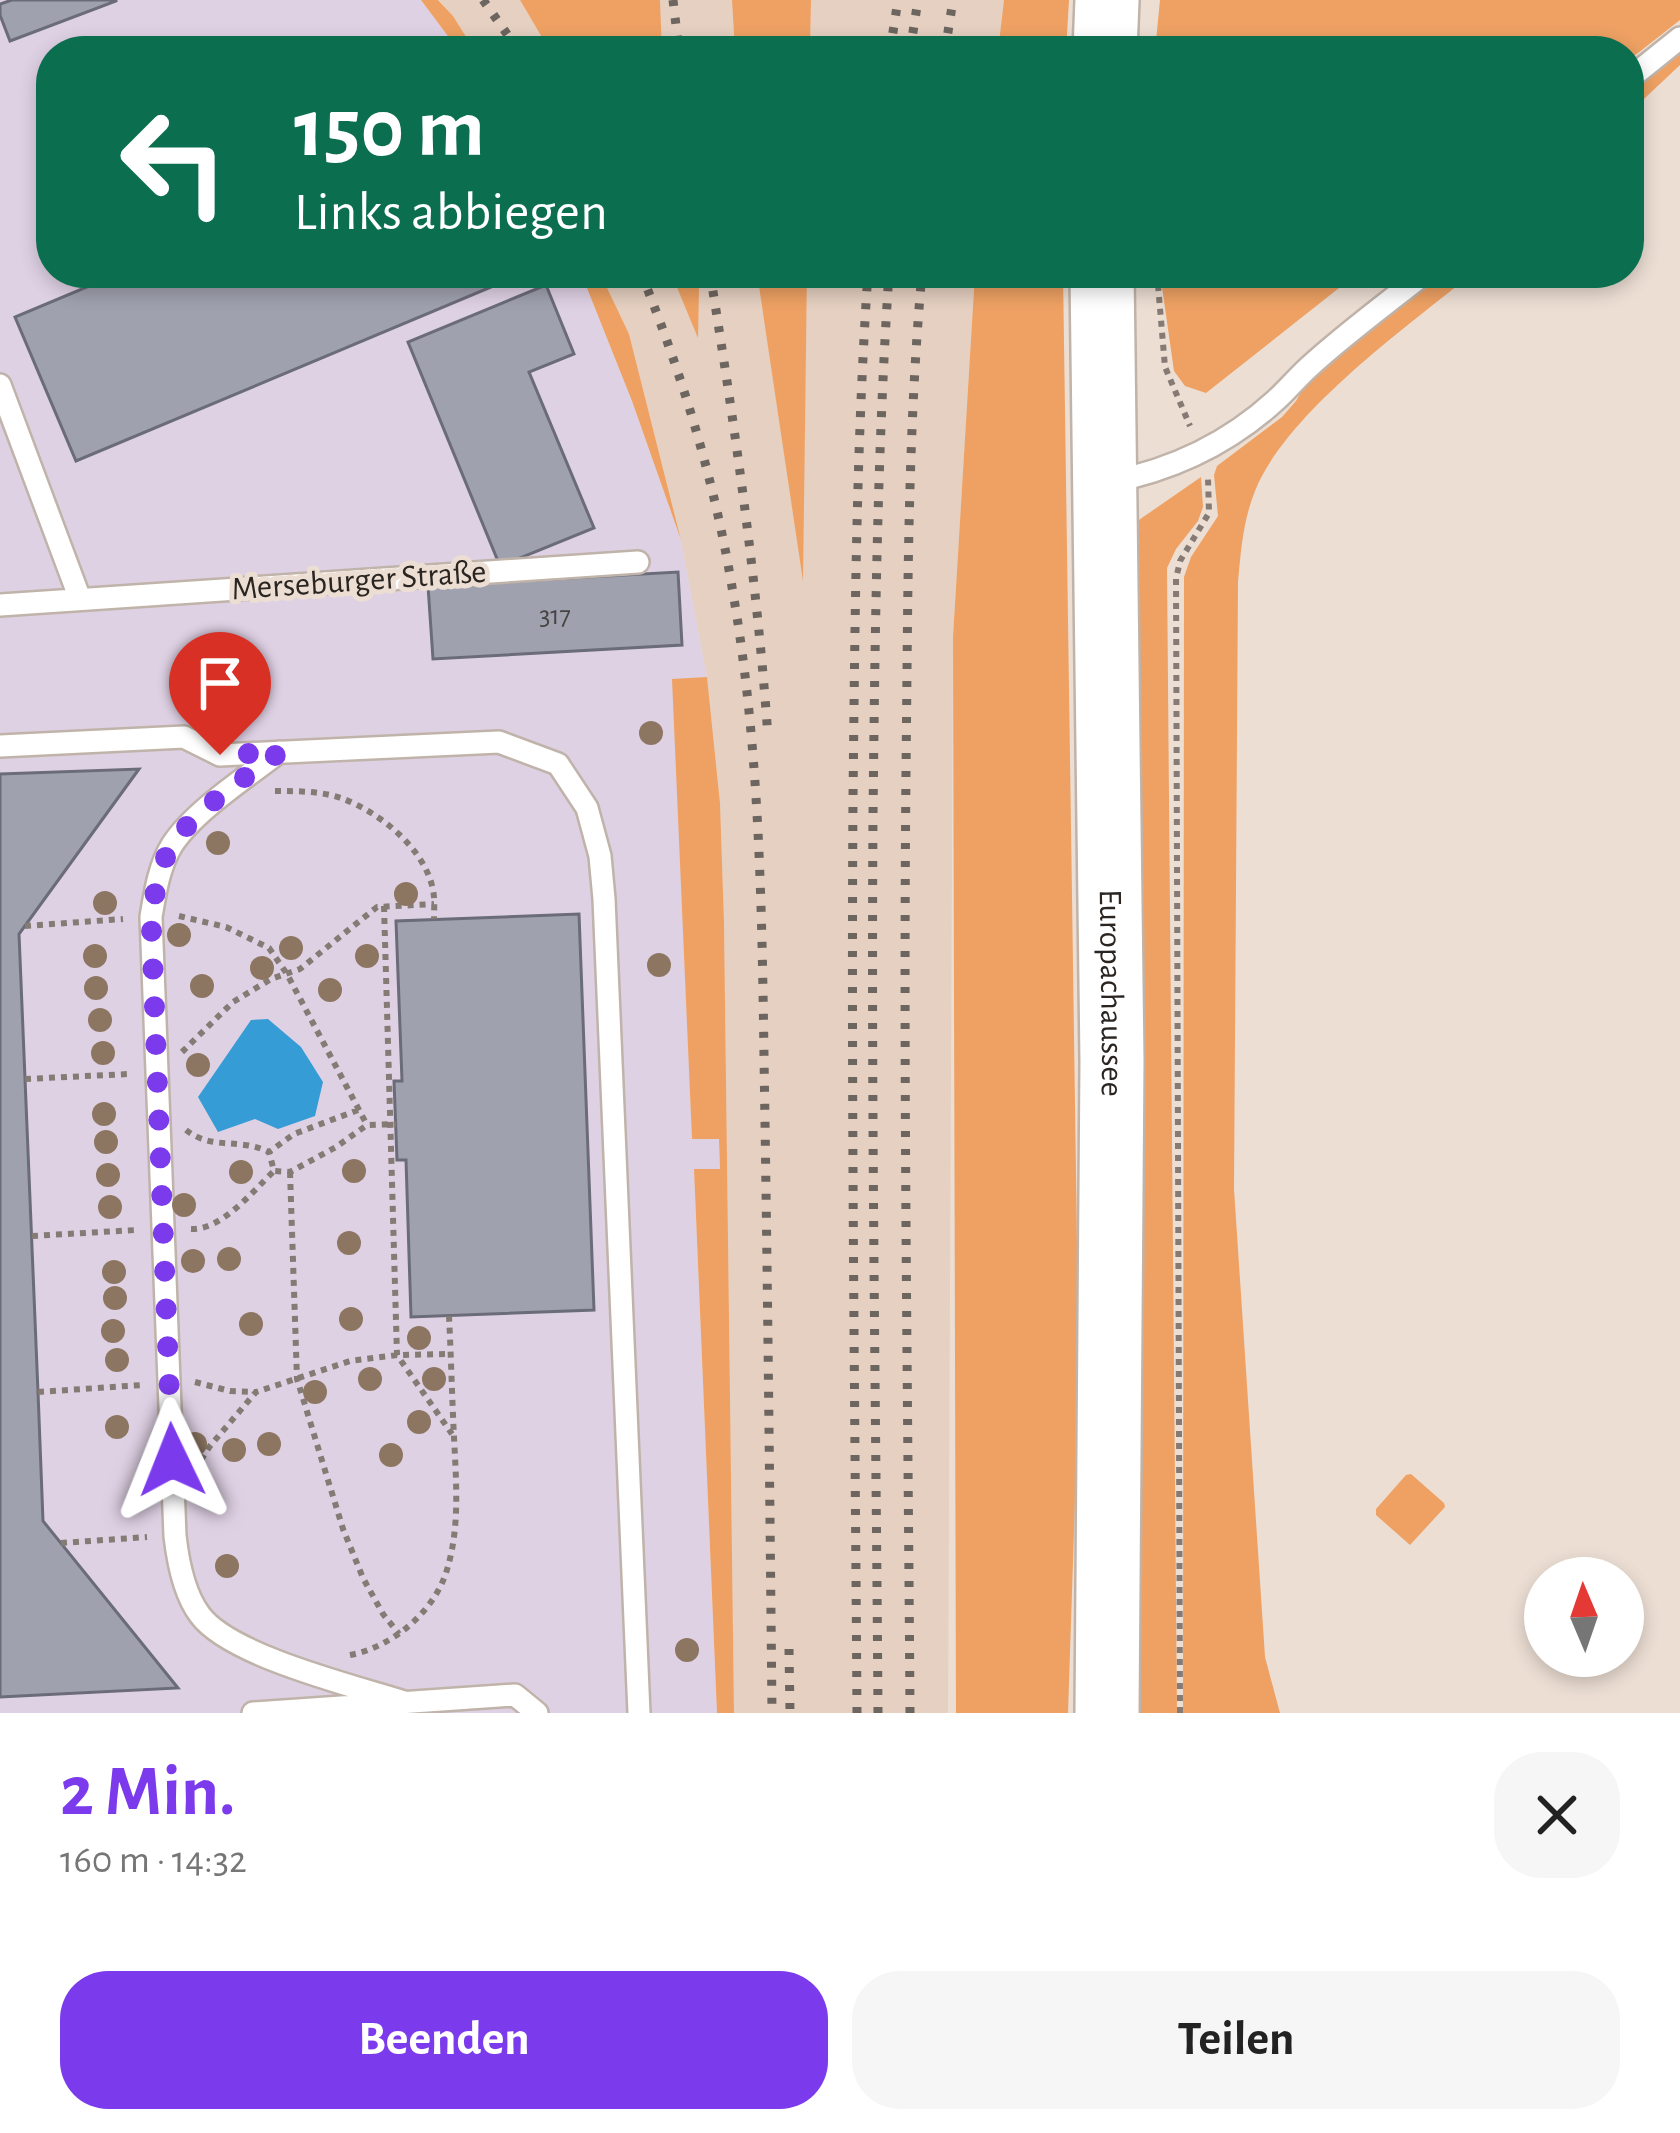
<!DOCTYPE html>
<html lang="de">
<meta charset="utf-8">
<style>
body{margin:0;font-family:"Alegreya Sans",sans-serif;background:#f6f6f6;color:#222;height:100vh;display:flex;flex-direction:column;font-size:45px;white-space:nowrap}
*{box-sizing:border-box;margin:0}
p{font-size:39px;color:#767676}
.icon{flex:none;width:66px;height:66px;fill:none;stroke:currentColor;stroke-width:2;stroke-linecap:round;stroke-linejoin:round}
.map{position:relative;height:1713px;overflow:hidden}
.side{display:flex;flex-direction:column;background:#fff;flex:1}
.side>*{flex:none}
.guide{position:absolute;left:36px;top:36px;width:1608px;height:252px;border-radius:48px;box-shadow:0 6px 18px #0003;background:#0b6e4f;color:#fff;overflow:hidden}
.needle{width:78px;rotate:358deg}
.fabs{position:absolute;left:1524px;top:1557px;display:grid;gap:24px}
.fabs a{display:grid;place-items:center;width:120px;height:120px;border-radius:50%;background:#fff;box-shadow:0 6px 18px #0003;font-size:60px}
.pin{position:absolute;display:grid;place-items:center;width:102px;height:102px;color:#fff;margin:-123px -51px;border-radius:50% 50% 50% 0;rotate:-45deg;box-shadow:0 0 12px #0007}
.pin .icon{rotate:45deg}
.me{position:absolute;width:132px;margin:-66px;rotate:358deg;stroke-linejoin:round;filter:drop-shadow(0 0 9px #0008)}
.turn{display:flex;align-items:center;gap:42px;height:252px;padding:0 60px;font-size:54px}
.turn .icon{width:156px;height:156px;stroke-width:2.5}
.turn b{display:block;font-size:84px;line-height:102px}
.round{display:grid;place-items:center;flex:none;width:126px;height:126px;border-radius:48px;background:#f6f6f6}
.overview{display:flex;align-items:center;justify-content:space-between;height:204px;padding:0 60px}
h1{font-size:72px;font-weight:700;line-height:90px;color:#7c3aed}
.cta{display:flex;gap:24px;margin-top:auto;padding:24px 60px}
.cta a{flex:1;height:138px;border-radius:48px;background:#7c3aed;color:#fff;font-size:48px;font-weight:700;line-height:138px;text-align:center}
.cta a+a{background:#f6f6f6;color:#222}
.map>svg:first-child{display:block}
.commercial{fill:#dfd1e4}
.built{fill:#e5d0c1}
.green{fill:#eea163}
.water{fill:#369cd6}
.building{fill:#a0a1af;stroke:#6b6c79;stroke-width:3}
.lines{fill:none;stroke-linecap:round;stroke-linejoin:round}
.service-casing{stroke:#c0b3a9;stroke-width:26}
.primary-casing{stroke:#c0b3a9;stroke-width:68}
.path{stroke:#857b74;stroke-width:6;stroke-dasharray:6 6;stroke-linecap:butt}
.service{stroke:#fff;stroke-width:21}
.primary{stroke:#fff;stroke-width:63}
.rail{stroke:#6d655f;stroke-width:9;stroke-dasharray:6 12;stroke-linecap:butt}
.tree{fill:#8d7661}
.route{stroke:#7c3aed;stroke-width:21;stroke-dasharray:0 37.8}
.labels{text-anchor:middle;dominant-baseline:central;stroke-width:10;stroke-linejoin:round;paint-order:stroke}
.number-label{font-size:27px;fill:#484444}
.street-label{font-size:33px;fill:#2a2521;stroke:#ecded3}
</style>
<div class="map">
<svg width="1680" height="1713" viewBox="0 0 1680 1713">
<rect width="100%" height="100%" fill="#ecded3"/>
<path class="commercial" d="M 0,0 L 421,0 L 459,51 L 51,51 L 51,273 L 581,273 L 632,401 L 681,540 L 707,677 L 673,680 L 692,1138 L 719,1139 L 720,1169 L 694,1170 L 717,1713 L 0,1713 Z"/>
<path class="built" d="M 439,0 L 520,0 L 550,51 L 475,51 L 453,16 Z
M 660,0 L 732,0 L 735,51 L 662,51 Z
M 811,0 L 1004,0 L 998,51 L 810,51 Z
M 600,273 L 671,273 L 697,334 L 699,290 L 696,273 L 757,273 L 802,571 L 807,273 L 975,273 L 953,637 L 948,1713 L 734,1713 L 724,922 L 720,803 L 707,677 L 681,540 L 629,334 Z"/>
<path class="green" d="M 421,0 L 438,0 L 453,16 L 475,51 L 459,51 Z
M 520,0 L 660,0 L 662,51 L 550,51 Z
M 732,0 L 811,0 L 810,51 L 735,51 Z
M 1004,0 L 1069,0 L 1066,51 L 998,51 Z
M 1160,0 L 1680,0 L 1680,20 L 1629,60 L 1629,51 L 1155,51 Z
M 1680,48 L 1680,65 L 1629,113 L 1629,89 Z
M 581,273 L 600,273 L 629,334 L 681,540 L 632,401 Z
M 671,273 L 696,273 L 699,290 L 698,338 Z
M 757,273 L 807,273 L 803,581 Z
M 975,273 L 1063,273 L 1079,1381 L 1068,1713 L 956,1713 L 953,637 Z
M 1160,273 L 1358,273 L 1206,393 L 1185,386 L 1174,371 Z
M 1440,273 L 1473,273 C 1408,326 1286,413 1255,491 C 1243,521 1241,550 1238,582 L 1234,1189 L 1265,1657 L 1280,1713 L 1183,1713 L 1184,577 L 1191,557 L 1218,516 L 1214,475 L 1217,466 L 1282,417 L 1296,401 L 1311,375 L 1329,359 Z
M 1201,477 L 1203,507 L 1198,521 L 1176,549 L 1167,568 L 1177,1713 L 1133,1713 L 1136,522 Z
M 707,677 L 720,803 L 724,922 L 734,1713 L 717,1713 L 694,1169 L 720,1169 L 719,1139 L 692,1139 L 672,679 Z
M 1411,1474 L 1444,1503 L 1445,1507 L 1410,1545 L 1376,1515 L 1376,1509 L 1406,1475 Z"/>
<path class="water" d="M 268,1019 L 301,1047 L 323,1082 L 315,1116 L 278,1129 L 255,1119 L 218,1132 L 198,1097 L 251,1020 Z"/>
<path class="building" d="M 12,0 L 116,0 L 116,1 L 10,41 L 0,15 L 0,4 Z
M 120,273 L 491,273 L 496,285 L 76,461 L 15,317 Z
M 546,285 L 574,354 L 529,372 L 594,528 L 500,566 L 408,342 Z
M 678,572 L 682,645 L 433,659 L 428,586 Z
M 139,769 L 19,934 L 38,1392 L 43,1521 L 178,1688 L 0,1697 L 0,774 Z
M 579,914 L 594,1310 L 411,1317 L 406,1160 L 397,1160 L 394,1081 L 402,1081 L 396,921 Z"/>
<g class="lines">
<defs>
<path id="service" d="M 1629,79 L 1680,38
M 0,385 L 80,599
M 1110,482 C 1172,470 1229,443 1276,400 C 1287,390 1297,378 1309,367 C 1345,334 1386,304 1425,273
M 0,605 L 638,562
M 0,746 L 184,737 L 220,755 L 499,742 L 558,764 L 587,808 L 600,856 L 604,899 L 639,1713
M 279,752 C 247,777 194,811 172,845 C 159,866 155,893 151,917 L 175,1536 C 178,1562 184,1594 200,1615 C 230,1656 354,1686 404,1702
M 253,1713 L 515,1695 L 537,1713"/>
<g id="primary">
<path d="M 1105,51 L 1107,0"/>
<path id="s1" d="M 1102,273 L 1112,1061 L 1107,1713"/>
</g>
</defs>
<use href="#service" class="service-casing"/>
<use href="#primary" class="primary-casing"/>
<path class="path" d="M 1157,273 L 1165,367 L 1190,426
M 275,791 C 297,791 320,791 341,798 C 379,812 425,848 433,890 C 435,899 434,910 434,919
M 384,906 L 397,1355 L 452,1434
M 179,916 L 226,927 L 269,948 L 287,974 L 367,1125
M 25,926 L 123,919
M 182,1052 L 233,1002 L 271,979 L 300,969 L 377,907 L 434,904
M 25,1079 L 129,1074
M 358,1110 L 294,1134 L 269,1152 L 274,1171 L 290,1172 L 336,1147 L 367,1125 L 396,1124
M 186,1130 C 213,1151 238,1137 269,1152
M 290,1172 L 297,1379 L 343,1529 L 363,1578 L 383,1614 L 399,1634
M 191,1229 C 222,1230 252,1192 274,1171
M 32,1236 L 136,1230
M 195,1382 L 230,1391 L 256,1392
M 38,1392 L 142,1385
M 201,1460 L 210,1446 L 256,1392 L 350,1361 L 397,1355 L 450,1354
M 61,1543 L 147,1537
M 350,1655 C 393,1647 437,1610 448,1566 C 460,1525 456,1479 454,1437 C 452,1397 451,1356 449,1316
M 1180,1713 L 1176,579 L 1180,561 L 1209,513 L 1208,478"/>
<use href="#service" class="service"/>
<use href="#primary" class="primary"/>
<path class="rail" d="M 483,0 L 519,51
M 673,0 L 679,51
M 890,51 L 898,0
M 910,51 L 918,0
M 945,51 L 953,0
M 641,273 C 682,374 714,479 732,587 C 763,763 762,943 765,1122 C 768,1319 770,1516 772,1713
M 710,273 C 735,427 757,581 768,737
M 789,1649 L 790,1713
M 857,1713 C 855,1408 851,1103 853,798 C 855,623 856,448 868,273
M 878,1713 C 876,1414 871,1115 873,816 C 875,635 877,454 889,273
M 910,1713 C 908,1399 903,1085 906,771 C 908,605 907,438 922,273"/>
</g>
<g class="tree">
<circle cx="651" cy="733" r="12"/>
<circle cx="218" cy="843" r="12"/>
<circle cx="406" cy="894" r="12"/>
<circle cx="105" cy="903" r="12"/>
<circle cx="179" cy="935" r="12"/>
<circle cx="291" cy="948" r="12"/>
<circle cx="95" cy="956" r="12"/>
<circle cx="367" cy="956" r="12"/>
<circle cx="659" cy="965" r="12"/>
<circle cx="262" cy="968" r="12"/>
<circle cx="202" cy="986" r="12"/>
<circle cx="96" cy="988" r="12"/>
<circle cx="330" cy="990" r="12"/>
<circle cx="100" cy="1020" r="12"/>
<circle cx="103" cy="1053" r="12"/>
<circle cx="198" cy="1065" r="12"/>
<circle cx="104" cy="1114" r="12"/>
<circle cx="106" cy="1142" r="12"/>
<circle cx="354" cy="1171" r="12"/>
<circle cx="241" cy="1172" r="12"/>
<circle cx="108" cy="1175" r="12"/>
<circle cx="184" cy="1205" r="12"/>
<circle cx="110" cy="1207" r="12"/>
<circle cx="349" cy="1243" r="12"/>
<circle cx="229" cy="1259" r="12"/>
<circle cx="193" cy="1261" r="12"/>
<circle cx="114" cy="1272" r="12"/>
<circle cx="115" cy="1298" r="12"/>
<circle cx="351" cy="1319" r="12"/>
<circle cx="251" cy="1324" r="12"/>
<circle cx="113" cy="1331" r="12"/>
<circle cx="419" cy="1338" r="12"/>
<circle cx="117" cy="1360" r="12"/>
<circle cx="370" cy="1379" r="12"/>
<circle cx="434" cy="1379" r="12"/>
<circle cx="315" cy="1392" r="12"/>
<circle cx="419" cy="1422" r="12"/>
<circle cx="117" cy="1427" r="12"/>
<circle cx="195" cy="1444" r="12"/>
<circle cx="269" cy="1444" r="12"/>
<circle cx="234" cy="1450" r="12"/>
<circle cx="391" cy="1455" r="12"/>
<circle cx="227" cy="1566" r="12"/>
<circle cx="687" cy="1650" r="12"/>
</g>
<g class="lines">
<path class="route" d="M 172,1460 L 151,917 C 155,893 159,866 172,845 C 194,811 247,776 280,752 L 220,755"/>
</g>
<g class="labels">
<g class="number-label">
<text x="555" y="615">317</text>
</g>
<g class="street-label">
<text transform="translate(359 581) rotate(-4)">Merseburger Straße</text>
<text stroke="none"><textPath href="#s1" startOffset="720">Europachaussee</textPath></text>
</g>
</g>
</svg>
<div class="fabs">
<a><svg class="needle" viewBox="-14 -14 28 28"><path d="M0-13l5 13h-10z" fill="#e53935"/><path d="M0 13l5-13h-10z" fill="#767676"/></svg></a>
</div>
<div class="pin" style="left:220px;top:755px;background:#d93025"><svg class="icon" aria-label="arrive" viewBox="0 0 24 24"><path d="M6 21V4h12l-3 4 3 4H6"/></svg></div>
<svg class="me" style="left:172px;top:1460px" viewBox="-20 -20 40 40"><path d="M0-17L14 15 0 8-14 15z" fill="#7c3aed" stroke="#fff" stroke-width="4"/></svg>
<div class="guide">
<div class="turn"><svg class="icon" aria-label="left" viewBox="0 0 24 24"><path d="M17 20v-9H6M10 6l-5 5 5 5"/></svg><div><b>150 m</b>Links abbiegen</div></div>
</div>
</div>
<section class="side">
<div class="overview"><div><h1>2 Min.</h1><p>160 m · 14:32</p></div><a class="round"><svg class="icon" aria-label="close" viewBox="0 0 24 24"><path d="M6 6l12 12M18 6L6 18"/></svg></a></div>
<div class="cta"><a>Beenden</a><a>Teilen</a></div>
</section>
